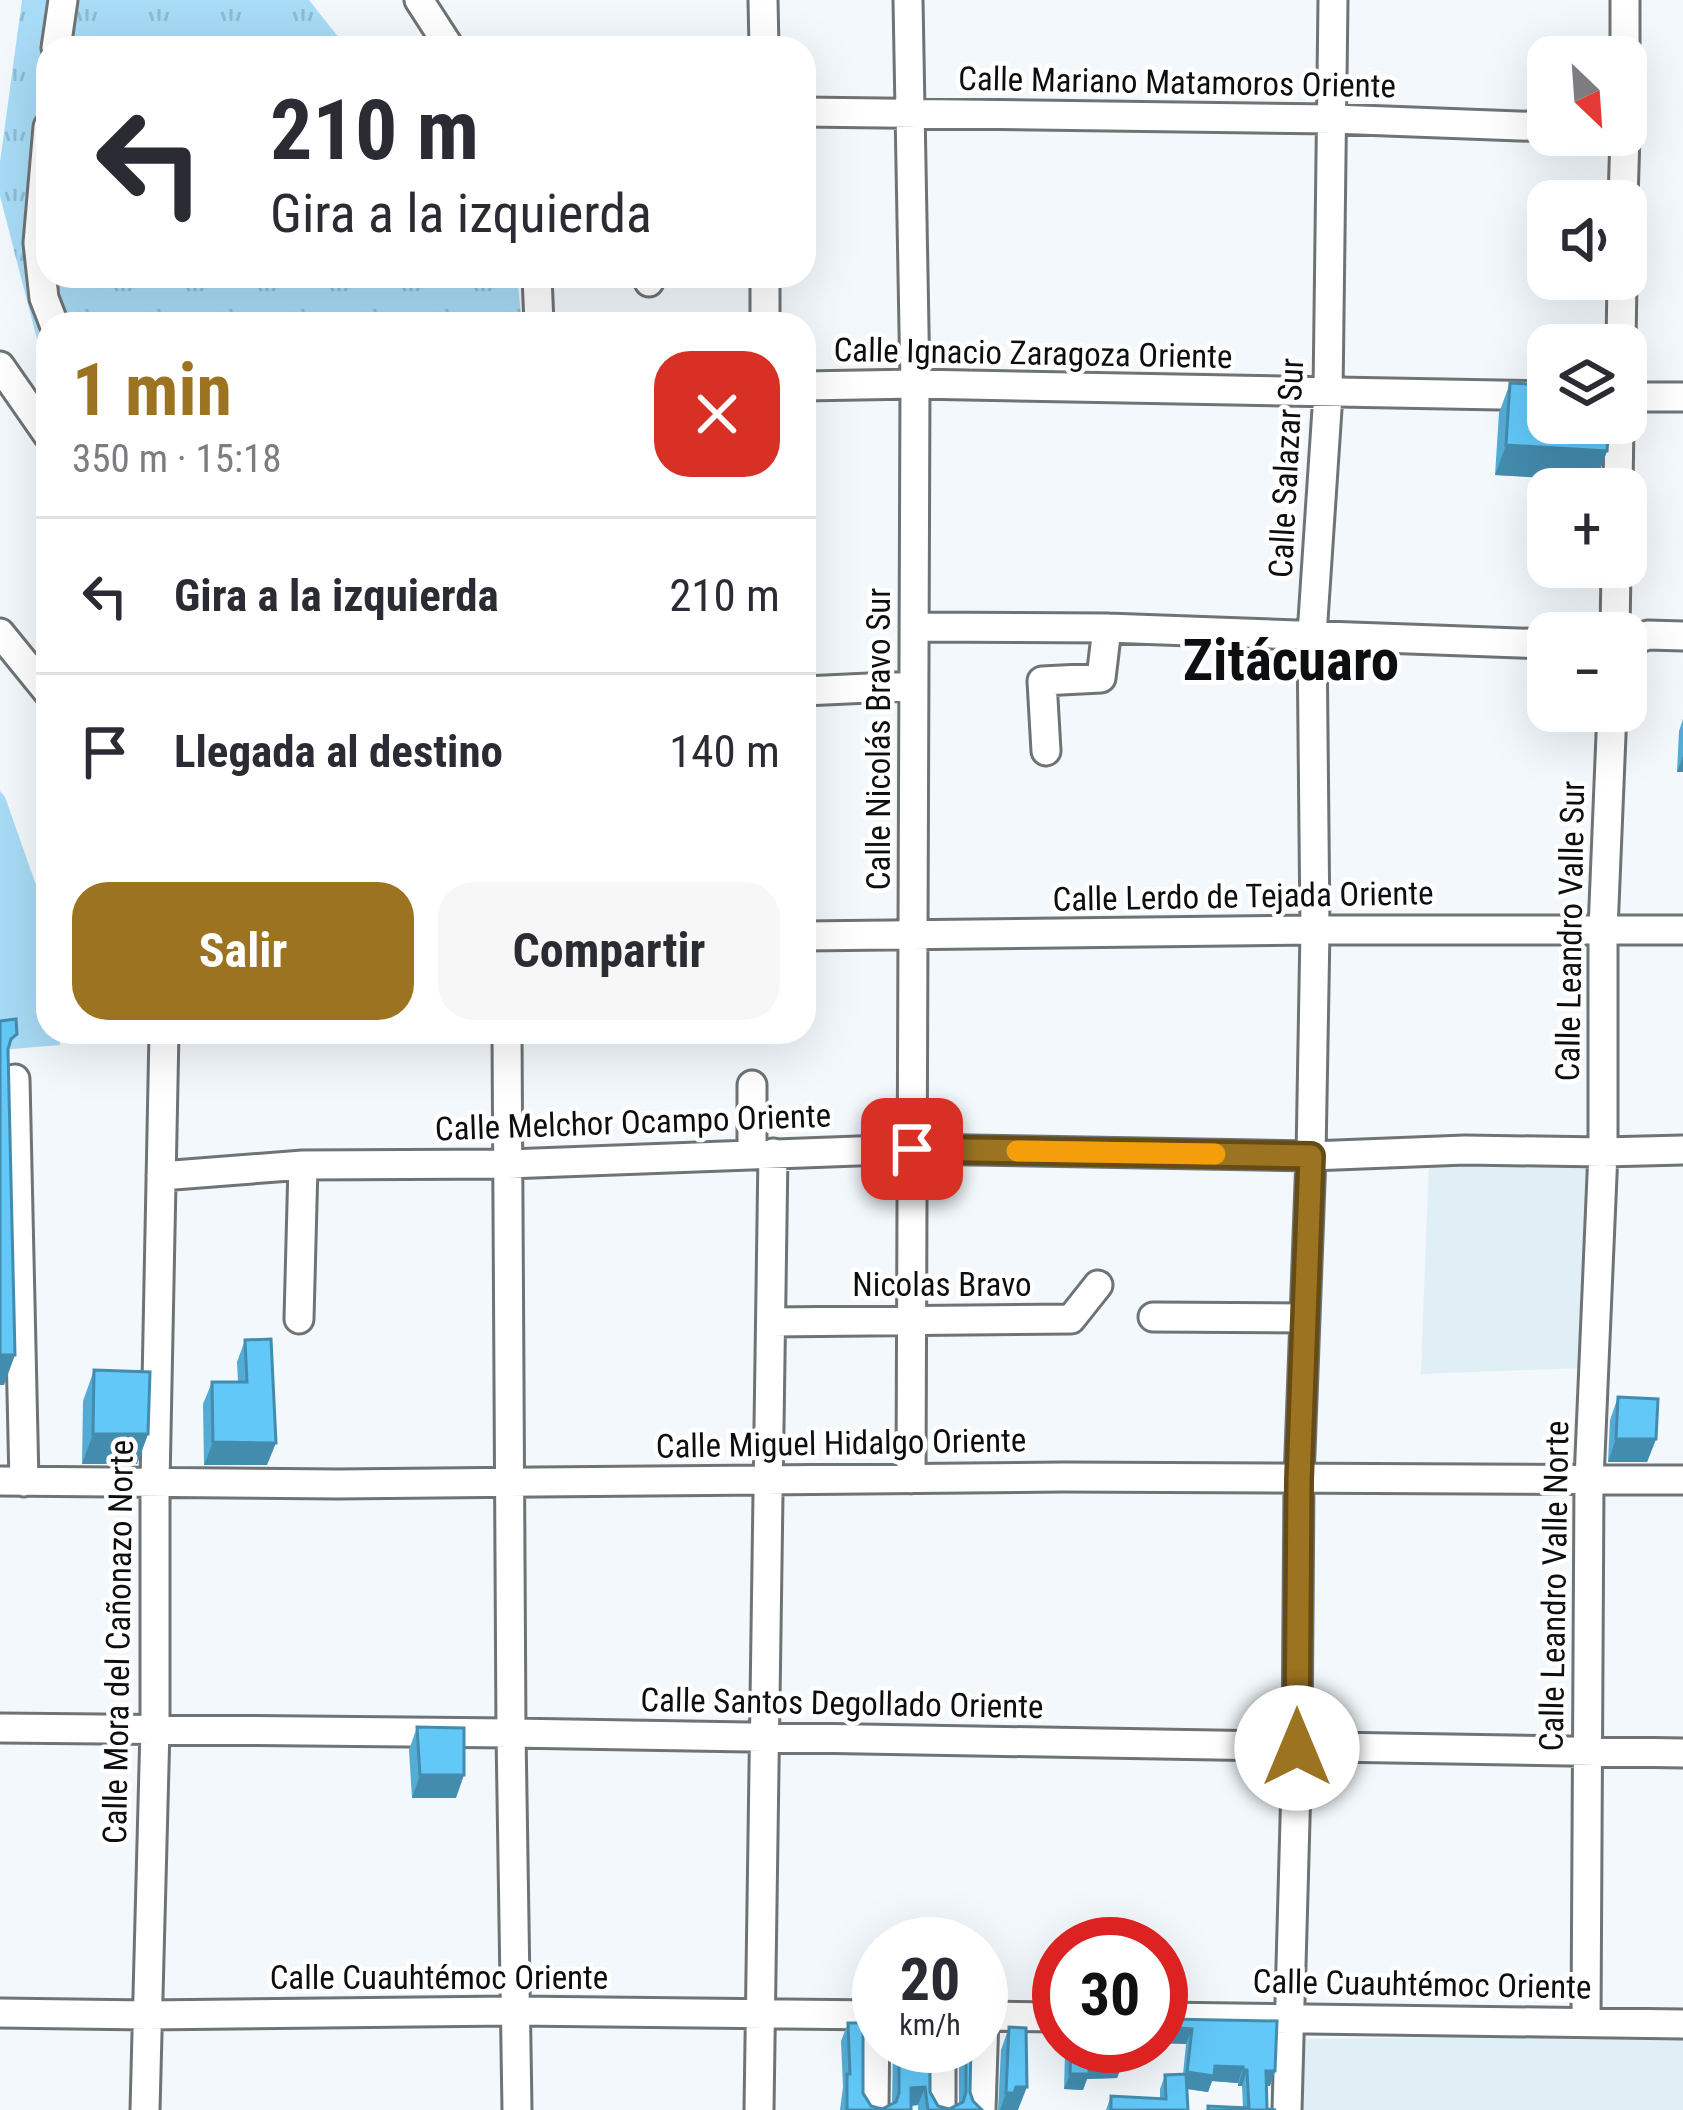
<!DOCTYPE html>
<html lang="es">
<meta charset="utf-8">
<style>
body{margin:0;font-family:"Roboto Condensed",sans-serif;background:#f7f7f7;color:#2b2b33;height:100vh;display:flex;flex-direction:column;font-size:45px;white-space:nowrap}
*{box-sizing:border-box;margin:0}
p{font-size:39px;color:#7c7c81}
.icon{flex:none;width:66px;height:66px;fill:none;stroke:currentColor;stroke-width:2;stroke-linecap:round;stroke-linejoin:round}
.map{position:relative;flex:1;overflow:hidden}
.sheet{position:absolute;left:36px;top:312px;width:780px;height:732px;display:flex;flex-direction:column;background:#fff;border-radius:36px;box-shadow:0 12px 48px #0002}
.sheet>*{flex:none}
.hud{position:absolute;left:36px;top:36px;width:780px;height:252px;border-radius:36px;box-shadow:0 12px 48px #0002;background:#fff;color:#2b2b33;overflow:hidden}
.needle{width:78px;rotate:155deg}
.controls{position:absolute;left:1527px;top:36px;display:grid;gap:24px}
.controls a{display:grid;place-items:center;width:120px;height:120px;border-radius:24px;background:#fff;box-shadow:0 12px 48px #0002;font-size:60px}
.speed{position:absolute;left:852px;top:1917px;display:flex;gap:24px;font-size:60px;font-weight:700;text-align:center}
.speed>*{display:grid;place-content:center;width:156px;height:156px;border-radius:50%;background:#fff;box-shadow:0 12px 48px #0002;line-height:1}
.speed small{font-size:30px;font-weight:400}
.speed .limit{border:18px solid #d22;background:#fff;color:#111}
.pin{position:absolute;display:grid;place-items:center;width:102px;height:102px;color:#fff;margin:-51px;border-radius:24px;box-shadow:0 6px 18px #0006}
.me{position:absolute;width:132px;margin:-66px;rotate:0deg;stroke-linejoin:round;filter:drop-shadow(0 0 9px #0008)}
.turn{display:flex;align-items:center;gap:42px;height:252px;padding:0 36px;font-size:54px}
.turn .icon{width:156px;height:156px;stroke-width:2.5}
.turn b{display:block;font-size:84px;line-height:102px}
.round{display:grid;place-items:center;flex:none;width:126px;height:126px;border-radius:36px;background:#f7f7f7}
.head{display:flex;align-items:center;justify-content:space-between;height:204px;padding:0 36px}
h1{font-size:72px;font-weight:700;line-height:90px;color:#9c7421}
.cta{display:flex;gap:24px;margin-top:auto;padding:24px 36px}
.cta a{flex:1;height:138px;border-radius:36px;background:#9c7421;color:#fff;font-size:48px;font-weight:700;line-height:138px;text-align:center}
.cta a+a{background:#f7f7f7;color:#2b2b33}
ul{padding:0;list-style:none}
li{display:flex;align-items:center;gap:36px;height:156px;padding:0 36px;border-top:3px solid #e1e1e2}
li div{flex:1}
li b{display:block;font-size:45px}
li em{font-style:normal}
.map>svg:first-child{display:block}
.built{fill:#e0eef5}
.grass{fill:url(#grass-tufts)}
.garden{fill:#a8dbf6}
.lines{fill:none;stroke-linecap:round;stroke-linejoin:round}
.minor-casing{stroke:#6e7376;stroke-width:33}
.minor{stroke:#fff;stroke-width:27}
.wall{fill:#53acd5}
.shaded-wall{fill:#448cae}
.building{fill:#61c8f8;stroke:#448cae;stroke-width:3}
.route-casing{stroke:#654b15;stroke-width:30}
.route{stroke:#9c7421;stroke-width:21}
.slow{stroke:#f59e0b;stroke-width:21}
.labels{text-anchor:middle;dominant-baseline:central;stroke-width:9;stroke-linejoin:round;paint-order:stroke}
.street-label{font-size:33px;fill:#0c0e10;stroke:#fff}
.town-label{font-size:57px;font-weight:bold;fill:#0c0e10;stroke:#fff}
</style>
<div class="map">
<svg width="1683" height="2110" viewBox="0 0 1683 2110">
<defs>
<pattern id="grass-tufts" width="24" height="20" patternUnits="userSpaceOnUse" patternTransform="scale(3)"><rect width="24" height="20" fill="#a8dbf6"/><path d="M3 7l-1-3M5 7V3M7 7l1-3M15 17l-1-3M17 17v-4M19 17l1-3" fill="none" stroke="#8fbbd2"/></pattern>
</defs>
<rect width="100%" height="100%" fill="#f2f8fc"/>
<path class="built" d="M 1587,1157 L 1581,1368 L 1421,1374 L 1429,1160 Z
M 1574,2036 L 1683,2040 L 1683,2110 L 1298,2110 L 1303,2039 Z"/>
<path class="grass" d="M 22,0 L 309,0 L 347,48 L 48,48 L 48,276 L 517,276 L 522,324 L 48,324 L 48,382 L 0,196 L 0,162 Z"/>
<path class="garden" d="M 0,791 L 5,797 L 48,919 L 48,1032 L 59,1032 L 60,1045 L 0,1050 Z"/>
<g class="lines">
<defs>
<path id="minor" d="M 419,0 L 450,48
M 763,0 L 764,48
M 908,0 L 915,384 L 911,1479
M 56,48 L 63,0
M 1625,57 L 1625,0
M 804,112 L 1333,119 L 1548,127
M 48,127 L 38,243 L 44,298 L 54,324
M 1623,201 L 1625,135
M 537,276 L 539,324
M 649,276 L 649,282
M 765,324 L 765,276
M 1621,345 L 1622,279
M 0,366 L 48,435
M 804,386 L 915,384 L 1548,396
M 1626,397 L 1683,397
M 1618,489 L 1619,423
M 914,627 L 1107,628 L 1548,644
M 0,633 L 48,692
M 1615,633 L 1616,567
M 1626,643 L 1648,635 L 1683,636
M 804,691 L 912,686
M 1046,751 L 1042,681 L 1101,678 L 1107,628
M 804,936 L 1315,930 L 1683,930
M 507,1032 L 511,1733 L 517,2110
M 15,1079 L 24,1482
M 752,1085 L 752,1153
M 161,1176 L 303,1165 L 506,1164 L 912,1149 L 1311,1156 L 1465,1150 L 1603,1152 L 1683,1150
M 1153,1317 L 1304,1318
M 299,1319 L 303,1165
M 771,1322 L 1071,1319 L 1098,1285
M 0,1481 L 338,1484 L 1063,1477 L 1683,1480
M 0,1728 L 511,1733 L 1683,1753
M 0,2013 L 147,2015 L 516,2011 L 879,2015
M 981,2016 L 1059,2017
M 1161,2017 L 1683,2024
M 1586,2022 L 1589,1480 L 1603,1152 L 1603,930 L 1612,711
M 145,2110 L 155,1728 L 155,1483 L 164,1032
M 759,2110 L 773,1153
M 874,2110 L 875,2015
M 941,2110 L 941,2046
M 981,2110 L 984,2016
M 1287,2110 L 1297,1748 L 1299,1480 L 1311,1156 L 1315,930 L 1312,635 L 1328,394 L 1333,0"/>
</defs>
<use href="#minor" class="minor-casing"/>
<use href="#minor" class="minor"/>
</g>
<path class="wall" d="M 1510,383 L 1607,451 L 1596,481 L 1495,475 L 1499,413 Z
M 1683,719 L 1683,772 L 1677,772 L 1679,731 Z
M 245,1340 L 267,1465 L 204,1465 L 203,1404 L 212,1382 L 238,1382 L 237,1362 Z
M 94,1370 L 148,1434 L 137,1464 L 82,1464 L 83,1401 Z
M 1618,1397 L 1656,1439 L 1647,1462 L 1608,1462 L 1610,1420 Z
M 417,1727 L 456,1798 L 412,1798 L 409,1750 Z
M 1161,2017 L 1166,2019 L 1277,2021 L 1270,2086 L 1266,2086 L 1267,2109 L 1276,2110 L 1207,2110 L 1208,2106 L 1243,2108 L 1242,2086 L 1238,2086 L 1238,2083 L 1212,2081 L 1208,2092 L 1187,2089 L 1188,2110 L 1106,2110 L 1111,2096 L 1160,2099 L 1160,2089 L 1165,2075 L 1183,2074 L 1186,2044 L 1161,2043 Z
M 848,2023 L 863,2093 L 871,2106 L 882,2109 L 892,2104 L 893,2046 L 930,2046 L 930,2092 L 938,2106 L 949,2109 L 959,2104 L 959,2046 L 971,2046 L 970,2092 L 973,2101 L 982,2110 L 918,2110 L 918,2105 L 911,2106 L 911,2110 L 840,2110 L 843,2087 L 841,2041 Z
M 1009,2027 L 1018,2110 L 998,2110 L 1001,2050 Z
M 1060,2046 L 1159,2046 L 1157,2052 L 1123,2050 L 1123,2063 L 1117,2078 L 1087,2079 L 1083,2090 L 1064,2089 L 1065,2053 L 1060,2053 Z"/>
<path class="shaded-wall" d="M 1506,445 L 1607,451 L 1596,481 L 1495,475 Z
M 1683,756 L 1683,772 L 1677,772 Z
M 0,1355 L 15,1355 L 4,1385 L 0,1385 Z
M 93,1434 L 148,1434 L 137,1464 L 82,1464 Z
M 1616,1439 L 1656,1439 L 1647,1462 L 1608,1462 Z
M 213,1442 L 276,1443 L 267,1465 L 204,1465 Z
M 420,1775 L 464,1775 L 456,1798 L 412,1798 Z
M 1163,2027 L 1192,2029 L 1186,2044 L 1161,2043 Z
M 1118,2046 L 1159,2046 L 1157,2052 L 1117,2049 Z
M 1089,2063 L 1123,2063 L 1117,2078 L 1087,2079 L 1083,2090 L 1064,2089 L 1070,2074 Z
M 1215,2066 L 1243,2067 L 1238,2083 L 1212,2081 L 1208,2092 L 1181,2088 L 1187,2072 Z
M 1243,2070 L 1247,2070 L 1242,2086 L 1238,2086 Z
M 1266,2071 L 1275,2071 L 1270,2086 L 1260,2086 Z
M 925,2087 L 918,2105 L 904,2106 L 911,2088 Z
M 1016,2087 L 1027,2087 L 1018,2110 L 1000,2110 L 1006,2093 Z"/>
<path class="building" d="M 1510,383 L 1548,385 L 1548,423 L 1609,423 L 1607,451 L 1506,445 Z
M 16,1019 L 17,1034 L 11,1039 L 8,1049 L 15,1355 L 0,1355 L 0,1021 Z
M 271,1339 L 276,1443 L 213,1442 L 212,1382 L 247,1382 L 245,1340 Z
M 94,1370 L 150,1372 L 148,1434 L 93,1434 Z
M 1618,1397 L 1658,1399 L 1656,1439 L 1616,1439 Z
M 417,1727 L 464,1728 L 464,1775 L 420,1775 Z
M 1161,2017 L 1166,2019 L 1277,2021 L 1275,2071 L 1266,2071 L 1267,2109 L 1276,2110 L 1208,2110 L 1208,2106 L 1249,2108 L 1247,2070 L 1243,2070 L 1243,2067 L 1215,2066 L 1214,2076 L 1187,2072 L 1192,2029 L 1163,2027 L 1161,2036 Z
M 848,2023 L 863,2023 L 863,2093 L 871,2106 L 882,2109 L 896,2102 L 899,2093 L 899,2046 L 930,2046 L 930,2092 L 938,2106 L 949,2109 L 963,2102 L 966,2092 L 966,2046 L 971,2046 L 970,2092 L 973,2101 L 982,2110 L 928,2110 L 925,2087 L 911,2088 L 911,2110 L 847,2110 L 847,2074 L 850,2074 Z
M 1009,2027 L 1026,2028 L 1027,2087 L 1016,2087 L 1014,2093 L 1006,2093 Z
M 1071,2046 L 1122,2046 L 1123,2063 L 1089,2063 L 1089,2074 L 1070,2074 Z
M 1186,2074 L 1188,2110 L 1111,2110 L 1111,2096 L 1166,2099 L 1165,2075 Z"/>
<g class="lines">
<defs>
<path id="route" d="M 912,1149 L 1311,1156 L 1299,1480 L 1297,1748"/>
</defs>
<use href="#route" class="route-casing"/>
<use href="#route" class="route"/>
<path class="slow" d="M 1017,1151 L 1215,1154"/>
</g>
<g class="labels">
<g class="street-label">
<text transform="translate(1177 82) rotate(1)">Calle Mariano Matamoros Oriente</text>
<text transform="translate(1033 353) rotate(1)">Calle Ignacio Zaragoza Oriente</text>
<text transform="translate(1286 468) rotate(-87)">Calle Salazar Sur</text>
<text transform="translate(878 739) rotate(-90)">Calle Nicolás Bravo Sur</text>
<text transform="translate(1243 896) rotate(-1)">Calle Lerdo de Tejada Oriente</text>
<text transform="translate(1570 931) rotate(-89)">Calle Leandro Valle Sur</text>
<text transform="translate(633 1122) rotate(-2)">Calle Melchor Ocampo Oriente</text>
<text x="942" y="1284">Nicolas Bravo</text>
<text transform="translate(841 1443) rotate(-1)">Calle Miguel Hidalgo Oriente</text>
<text transform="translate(1554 1586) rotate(-89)">Calle Leandro Valle Norte</text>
<text transform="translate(118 1642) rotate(-89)">Calle Mora del Cañonazo Norte</text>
<text transform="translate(842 1703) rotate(1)">Calle Santos Degollado Oriente</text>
<text x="439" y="1977">Calle Cuauhtémoc Oriente</text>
<text transform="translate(1422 1984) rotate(1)">Calle Cuauhtémoc Oriente</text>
</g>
<g class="town-label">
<text x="1291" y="660">Zitácuaro</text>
</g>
</g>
</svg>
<div class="controls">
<a><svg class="needle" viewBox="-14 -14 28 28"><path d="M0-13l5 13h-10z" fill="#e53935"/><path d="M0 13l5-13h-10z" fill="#7c7c81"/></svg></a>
<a><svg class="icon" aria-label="sound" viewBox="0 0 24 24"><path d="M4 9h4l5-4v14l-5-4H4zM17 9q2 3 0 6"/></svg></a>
<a><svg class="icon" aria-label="layers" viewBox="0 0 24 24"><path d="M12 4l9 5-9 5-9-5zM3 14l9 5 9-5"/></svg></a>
<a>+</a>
<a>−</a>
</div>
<div class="speed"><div>20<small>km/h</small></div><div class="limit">30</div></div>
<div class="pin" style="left:912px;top:1149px;background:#d93025"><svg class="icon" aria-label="arrive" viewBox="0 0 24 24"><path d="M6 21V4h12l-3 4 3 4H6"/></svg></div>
<svg class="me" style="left:1297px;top:1748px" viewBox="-20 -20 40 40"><circle r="19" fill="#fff"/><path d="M0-13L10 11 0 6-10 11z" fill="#9c7421"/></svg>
<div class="hud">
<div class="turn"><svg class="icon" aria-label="left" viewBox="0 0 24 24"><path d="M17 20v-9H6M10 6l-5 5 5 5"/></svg><div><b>210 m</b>Gira a la izquierda</div></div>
</div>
<section class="sheet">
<div class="head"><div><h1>1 min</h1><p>350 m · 15:18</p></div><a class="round" style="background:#d93025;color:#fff"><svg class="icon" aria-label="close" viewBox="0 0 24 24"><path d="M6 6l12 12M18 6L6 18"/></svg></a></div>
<ul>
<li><svg class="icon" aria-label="left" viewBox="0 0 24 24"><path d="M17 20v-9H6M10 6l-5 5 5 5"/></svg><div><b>Gira a la izquierda</b></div><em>210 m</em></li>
<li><svg class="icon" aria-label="arrive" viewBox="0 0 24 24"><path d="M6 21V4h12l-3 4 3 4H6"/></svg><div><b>Llegada al destino</b></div><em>140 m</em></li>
</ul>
<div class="cta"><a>Salir</a><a>Compartir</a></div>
</section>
</div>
